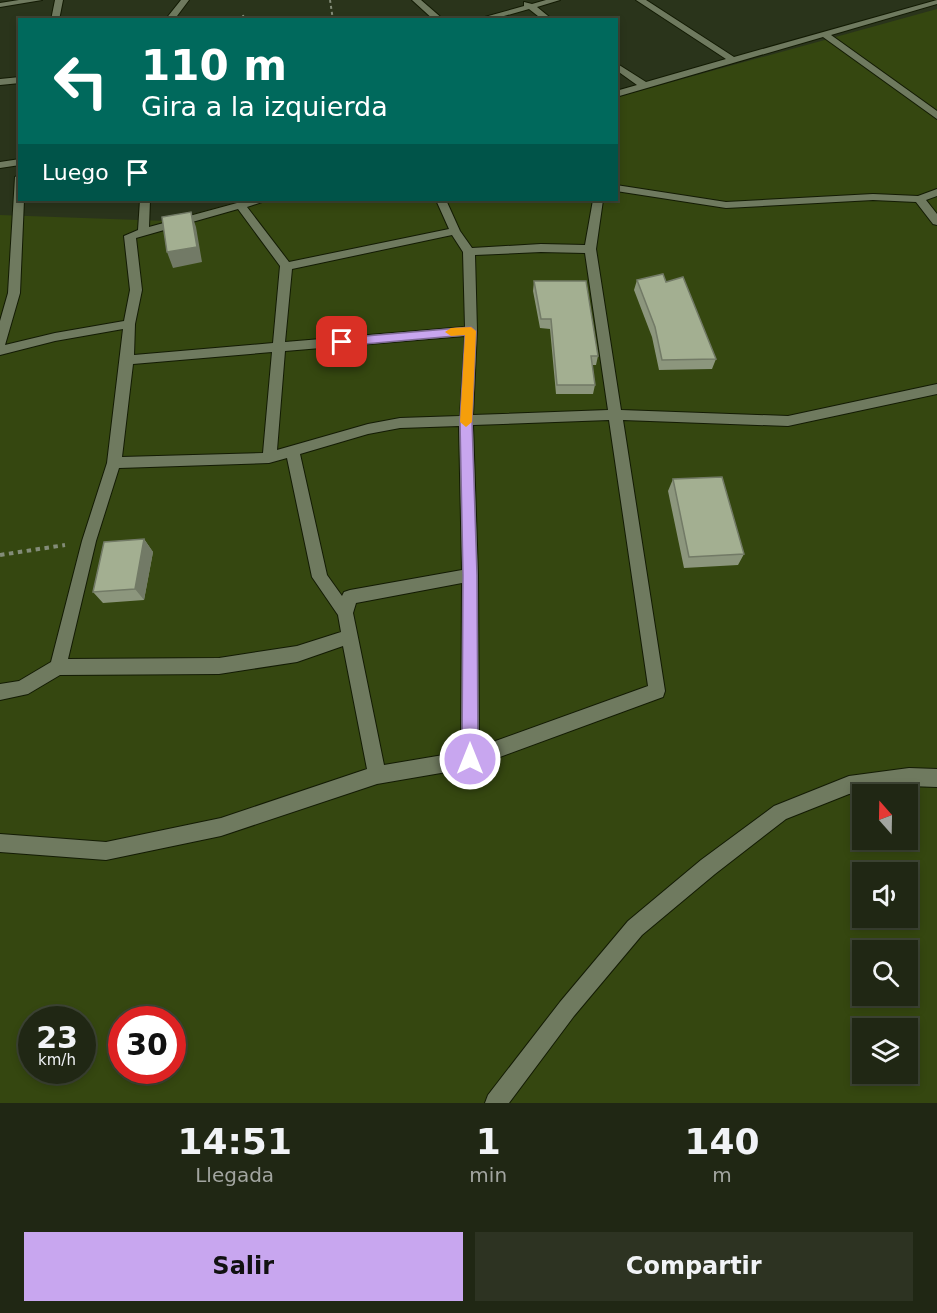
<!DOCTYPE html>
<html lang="es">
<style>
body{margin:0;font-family:"DejaVu Sans",sans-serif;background:#2d3322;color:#f1f3f6;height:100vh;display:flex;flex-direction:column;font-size:22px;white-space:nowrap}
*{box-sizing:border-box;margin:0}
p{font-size:20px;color:#a2a5a0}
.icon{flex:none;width:33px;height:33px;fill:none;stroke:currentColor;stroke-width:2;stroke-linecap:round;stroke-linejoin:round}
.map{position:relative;height:1103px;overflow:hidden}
.drawer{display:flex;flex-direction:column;background:#202714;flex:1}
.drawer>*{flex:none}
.guide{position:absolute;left:18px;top:18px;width:600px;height:183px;border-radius:0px;box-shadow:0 3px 9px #0003,0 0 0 2px #3d4434;background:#00695c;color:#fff;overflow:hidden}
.needle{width:39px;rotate:340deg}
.tools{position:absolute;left:852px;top:784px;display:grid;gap:12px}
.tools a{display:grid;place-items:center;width:66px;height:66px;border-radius:0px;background:#202714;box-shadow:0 3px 9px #0003,0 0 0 2px #3d4434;font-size:30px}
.speed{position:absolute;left:18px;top:1006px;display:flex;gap:12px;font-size:30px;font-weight:700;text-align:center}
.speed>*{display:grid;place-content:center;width:78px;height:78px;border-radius:50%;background:#202714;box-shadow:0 3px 9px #0003,0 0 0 2px #3d4434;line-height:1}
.speed small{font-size:15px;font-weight:400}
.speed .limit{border:9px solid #d22;background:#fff;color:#111}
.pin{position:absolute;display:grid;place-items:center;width:51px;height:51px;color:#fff;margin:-26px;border-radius:12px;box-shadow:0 3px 9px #0006}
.me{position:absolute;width:66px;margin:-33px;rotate:0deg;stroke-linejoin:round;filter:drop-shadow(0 0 4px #0008)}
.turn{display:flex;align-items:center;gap:21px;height:126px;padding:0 24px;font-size:27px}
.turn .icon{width:78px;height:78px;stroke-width:2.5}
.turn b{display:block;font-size:42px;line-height:51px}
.then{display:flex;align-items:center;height:57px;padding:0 24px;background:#0003;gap:12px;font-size:22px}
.eta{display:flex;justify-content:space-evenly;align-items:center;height:102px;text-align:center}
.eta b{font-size:36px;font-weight:700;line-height:42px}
.button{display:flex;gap:12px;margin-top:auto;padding:12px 24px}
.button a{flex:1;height:69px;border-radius:0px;background:#c8a6ef;color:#111;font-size:24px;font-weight:700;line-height:69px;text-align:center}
.button a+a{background:#2d3322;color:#f1f3f6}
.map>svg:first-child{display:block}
.green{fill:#354710;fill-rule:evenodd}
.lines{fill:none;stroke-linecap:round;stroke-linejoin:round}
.service-casing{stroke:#131b04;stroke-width:2}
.minor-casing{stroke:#131b04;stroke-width:2}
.path-far1{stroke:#838c78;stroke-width:2;stroke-dasharray:3 3;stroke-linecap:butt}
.path{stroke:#838c78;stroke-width:4;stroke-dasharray:4.5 4.5;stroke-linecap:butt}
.service{fill:#6f7a5f;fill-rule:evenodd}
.minor{fill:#6f7a5f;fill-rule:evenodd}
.wall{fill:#8c967d}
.shaded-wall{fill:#727a66}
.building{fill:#a3af91;stroke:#727a66;stroke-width:1.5}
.route{fill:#c8a6ef;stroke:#826c9b;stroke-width:1.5}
.slow{fill:#f59e0b}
</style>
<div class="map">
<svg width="937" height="1103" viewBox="0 0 937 1103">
<rect width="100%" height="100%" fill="#2a341b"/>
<path class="green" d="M 937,9 L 937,1103 L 0,1103 L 0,215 L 167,221 L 244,200 L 616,200 L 617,97 ZM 862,795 L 908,795 L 908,840 L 862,840 ZM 862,873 L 908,873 L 908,918 L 862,918 ZM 862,951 L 908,951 L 908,996 L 862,996 ZM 32,1020 L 82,1020 L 82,1071 L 32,1071 ZM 122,1020 L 172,1020 L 172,1071 L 122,1071 ZM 862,1029 L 908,1029 L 908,1074 L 862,1074 Z"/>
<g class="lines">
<defs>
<path id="service" d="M 20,77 L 20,83 L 0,85 L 0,79 Z"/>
<path id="minor" d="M 19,0 L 42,0 L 0,7 L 0,3 Z
M 55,0 L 63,0 L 59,20 L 51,20 Z
M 181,0 L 189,0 L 174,20 L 165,20 Z
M 412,0 L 421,0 L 444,20 L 434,20 Z
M 546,0 L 560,0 L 537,7 L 553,20 L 543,20 L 529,9 L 490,20 L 474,20 L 524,6 L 524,2 L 532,4 Z
M 636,0 L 646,0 L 734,57 L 937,0 L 937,4 L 831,35 L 937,111 L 937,119 L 823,37 L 616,97 L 616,91 L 637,85 L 616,70 L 616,63 L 646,82 L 726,59 Z
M 20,159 L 20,165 L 0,168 L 0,162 Z
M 20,174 L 20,200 L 24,200 L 20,293 L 5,345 L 55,333 L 124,321 L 130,290 L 124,236 L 138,230 L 140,200 L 150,200 L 149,227 L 248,200 L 263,200 L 262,202 L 247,207 L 289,262 L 449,229 L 436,200 L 446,200 L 460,231 L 472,248 L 541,244 L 585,245 L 593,200 L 603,200 L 596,249 L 621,410 L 788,416 L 937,384 L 937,394 L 788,426 L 623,420 L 665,691 L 663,697 L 470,768 L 377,784 L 221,836 L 106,860 L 0,852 L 0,834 L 106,842 L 221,818 L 367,769 L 343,646 L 297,662 L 219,674 L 60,675 L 28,694 L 0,700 L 0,684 L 19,681 L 51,662 L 82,541 L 107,463 L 123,329 L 55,341 L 0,355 L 0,321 L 8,293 L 15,177 ZM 238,209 L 280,266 L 273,343 L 134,355 L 135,324 L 142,290 L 136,238 ZM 452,235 L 463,252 L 465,327 L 285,342 L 292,269 ZM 541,252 L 585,253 L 608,410 L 473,415 L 477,331 L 475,255 ZM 465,336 L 460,416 L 400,418 L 368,424 L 277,450 L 285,351 ZM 272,352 L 263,453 L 122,457 L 133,364 ZM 609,420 L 648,686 L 479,747 L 478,575 L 473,425 ZM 459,426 L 462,570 L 350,590 L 344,592 L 342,596 L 327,575 L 300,454 L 368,434 L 400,428 ZM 287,458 L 312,577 L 338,615 L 341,632 L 297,646 L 219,658 L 68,659 L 96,541 L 119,468 L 269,463 ZM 462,583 L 461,752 L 384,765 L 353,613 L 356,603 Z
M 616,185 L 726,202 L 873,194 L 918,196 L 937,189 L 937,196 L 926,200 L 937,214 L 937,225 L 933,224 L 916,202 L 873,200 L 726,208 L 616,191 Z
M 909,768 L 937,769 L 937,787 L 909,786 L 849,794 L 786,819 L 715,874 L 642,935 L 574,1016 L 509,1103 L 485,1103 L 488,1095 L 560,1002 L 628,921 L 701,860 L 774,806 L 849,776 Z"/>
</defs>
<use href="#service" class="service-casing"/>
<use href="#minor" class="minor-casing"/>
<path class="path-far1" d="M 330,0 L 333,20
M 243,15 L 244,20"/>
<path class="path" d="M 0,555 L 65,545"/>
<use href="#service" class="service"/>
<use href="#minor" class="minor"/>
</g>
<path class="wall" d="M 637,280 L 666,282 L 716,359 L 712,369 L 659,370 L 652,337 L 634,290 Z
M 534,281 L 598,356 L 596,365 L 592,365 L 595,385 L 593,394 L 556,394 L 550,329 L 540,328 L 533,291 Z
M 673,479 L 744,554 L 738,565 L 684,568 L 668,491 Z
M 144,539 L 153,552 L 144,600 L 103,603 L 93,592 Z"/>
<path class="shaded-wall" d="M 191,212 L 196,227 L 202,262 L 173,268 L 167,252 Z
M 144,539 L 153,552 L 144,600 L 135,589 Z"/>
<path class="building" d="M 191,212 L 197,247 L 167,252 L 162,217 Z
M 663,274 L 666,282 L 683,277 L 716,359 L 662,360 L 655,327 L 637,280 Z
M 534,281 L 586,281 L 598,356 L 591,356 L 595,385 L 557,385 L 551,319 L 541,319 Z
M 722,477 L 744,554 L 689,557 L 673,479 Z
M 144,539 L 135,589 L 93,592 L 104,542 Z"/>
<path class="route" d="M 471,327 L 476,331 L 472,421 L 477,575 L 478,759 L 476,765 L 470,767 L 464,765 L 462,759 L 463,575 L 460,421 L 465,335 L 342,346 L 337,342 L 342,338 Z"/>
<path class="slow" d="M 471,327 L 476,331 L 472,422 L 466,427 L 460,422 L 465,335 L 451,336 L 445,332 L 451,328 Z"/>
</svg>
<div class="tools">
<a><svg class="needle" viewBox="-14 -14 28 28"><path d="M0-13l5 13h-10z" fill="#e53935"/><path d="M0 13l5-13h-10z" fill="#a2a5a0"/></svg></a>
<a><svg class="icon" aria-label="sound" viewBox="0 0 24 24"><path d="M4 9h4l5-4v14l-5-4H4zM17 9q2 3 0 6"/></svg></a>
<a><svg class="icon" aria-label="search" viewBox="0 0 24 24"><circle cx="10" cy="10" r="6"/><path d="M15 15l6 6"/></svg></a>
<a><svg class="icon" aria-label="layers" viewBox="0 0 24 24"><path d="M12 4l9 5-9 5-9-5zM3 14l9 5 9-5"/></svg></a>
</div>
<div class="speed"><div>23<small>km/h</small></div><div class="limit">30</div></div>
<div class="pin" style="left:342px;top:342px;background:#d93025"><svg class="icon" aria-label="arrive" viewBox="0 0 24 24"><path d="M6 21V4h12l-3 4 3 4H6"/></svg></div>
<svg class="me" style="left:470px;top:759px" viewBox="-20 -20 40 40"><circle r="17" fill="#c8a6ef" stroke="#fff" stroke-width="3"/><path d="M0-11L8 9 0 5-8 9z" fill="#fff"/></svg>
<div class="guide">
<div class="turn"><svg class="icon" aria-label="left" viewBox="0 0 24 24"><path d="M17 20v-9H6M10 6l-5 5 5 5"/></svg><div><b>110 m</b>Gira a la izquierda</div></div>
<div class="then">Luego<svg class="icon" aria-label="arrive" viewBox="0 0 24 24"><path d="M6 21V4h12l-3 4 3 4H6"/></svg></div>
</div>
</div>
<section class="drawer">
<div class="eta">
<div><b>14:51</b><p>Llegada</p></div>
<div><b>1</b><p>min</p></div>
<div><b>140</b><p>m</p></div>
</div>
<div class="button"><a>Salir</a><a>Compartir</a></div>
</section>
